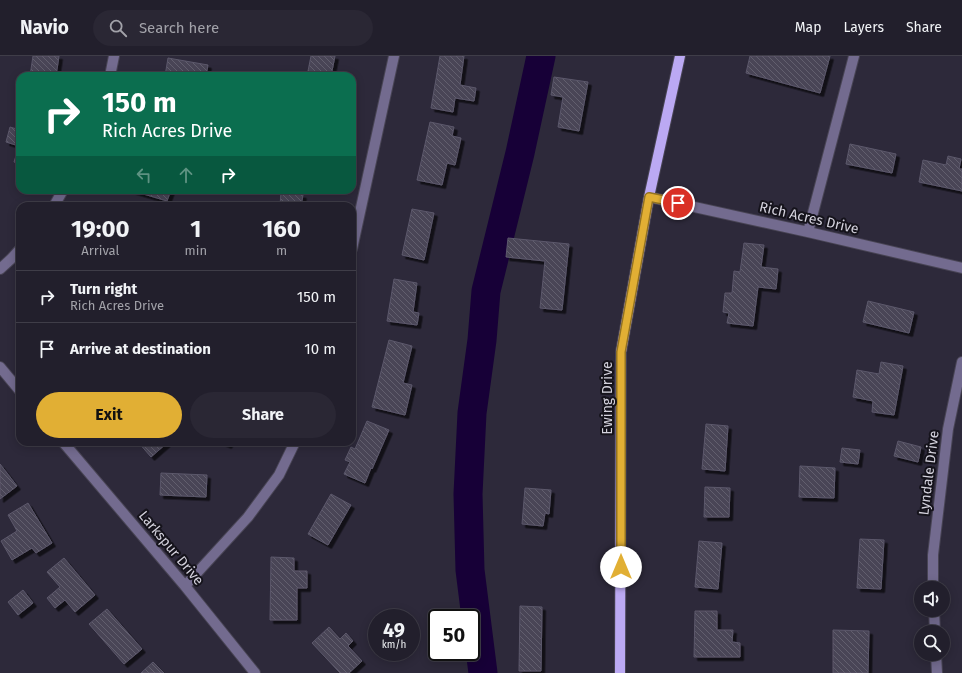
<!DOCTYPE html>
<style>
body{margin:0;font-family:"Fira Sans",sans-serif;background:#2a2734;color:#f1f3f6;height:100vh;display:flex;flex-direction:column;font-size:15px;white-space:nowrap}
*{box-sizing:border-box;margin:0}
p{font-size:13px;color:#a2a2a9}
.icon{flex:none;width:22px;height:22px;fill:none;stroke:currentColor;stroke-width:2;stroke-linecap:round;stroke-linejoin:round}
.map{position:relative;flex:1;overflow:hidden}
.side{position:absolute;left:16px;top:146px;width:340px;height:244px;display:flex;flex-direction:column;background:#221f2c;border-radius:12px;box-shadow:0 2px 10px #0003,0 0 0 1px #3f3d48}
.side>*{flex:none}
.banner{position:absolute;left:16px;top:16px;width:340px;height:122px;border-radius:12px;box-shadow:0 2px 10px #0003,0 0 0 1px #3f3d48;background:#0b6e4f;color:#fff;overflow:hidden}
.controls{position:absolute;left:914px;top:525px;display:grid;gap:8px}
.controls a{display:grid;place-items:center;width:36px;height:36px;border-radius:50%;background:#221f2c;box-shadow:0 2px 10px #0003,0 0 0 1px #3f3d48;font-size:20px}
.speed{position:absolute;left:368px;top:553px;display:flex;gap:8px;font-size:20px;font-weight:700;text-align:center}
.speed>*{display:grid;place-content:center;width:52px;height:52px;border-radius:50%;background:#221f2c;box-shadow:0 2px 10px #0003,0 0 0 1px #3f3d48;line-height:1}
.speed small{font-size:10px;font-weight:400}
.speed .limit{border:2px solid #111;border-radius:6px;background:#fff;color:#111}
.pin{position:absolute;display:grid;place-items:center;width:34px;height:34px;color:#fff;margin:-17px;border:2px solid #fff;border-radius:50%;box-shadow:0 1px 4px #0007}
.me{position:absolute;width:44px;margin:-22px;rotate:0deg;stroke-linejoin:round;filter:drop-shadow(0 0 3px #0008)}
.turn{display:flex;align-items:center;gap:14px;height:84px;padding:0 20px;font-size:18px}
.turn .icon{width:52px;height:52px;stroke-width:2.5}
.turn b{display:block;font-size:28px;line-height:34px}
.lanes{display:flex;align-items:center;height:38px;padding:0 20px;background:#0003;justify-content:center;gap:20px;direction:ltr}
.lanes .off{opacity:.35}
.eta{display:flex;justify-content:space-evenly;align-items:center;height:68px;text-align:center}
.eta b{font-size:24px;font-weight:700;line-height:28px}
.action{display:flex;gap:8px;margin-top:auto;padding:8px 20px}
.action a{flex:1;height:46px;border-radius:24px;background:#e1af34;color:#111;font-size:16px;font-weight:700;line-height:46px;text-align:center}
.action a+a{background:#2a2734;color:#f1f3f6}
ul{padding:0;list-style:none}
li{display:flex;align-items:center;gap:12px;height:52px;padding:0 20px;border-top:1px solid #3f3d48}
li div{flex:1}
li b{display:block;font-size:15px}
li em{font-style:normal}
header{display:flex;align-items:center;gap:24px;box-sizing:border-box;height:56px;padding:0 20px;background:#221f2c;border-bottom:1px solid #3f3d48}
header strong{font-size:19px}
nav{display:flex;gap:22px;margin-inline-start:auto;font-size:14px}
.search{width:280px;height:36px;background:#2a2734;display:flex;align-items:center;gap:10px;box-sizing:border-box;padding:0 14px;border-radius:22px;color:#a2a2a9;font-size:15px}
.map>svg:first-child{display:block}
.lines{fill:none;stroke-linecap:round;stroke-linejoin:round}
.river{stroke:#170037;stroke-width:29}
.building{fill:url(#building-back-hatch);stroke:#5c586b;filter:url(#shadow)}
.minor-casing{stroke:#484454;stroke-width:12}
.major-casing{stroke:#484454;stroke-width:12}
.minor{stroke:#736b8f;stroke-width:10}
.major{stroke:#bba9f3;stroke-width:10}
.route-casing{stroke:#927222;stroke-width:10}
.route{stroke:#e1af34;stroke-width:7}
.labels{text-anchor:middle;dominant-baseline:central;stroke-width:4;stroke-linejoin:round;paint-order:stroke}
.street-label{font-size:14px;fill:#d4d2dd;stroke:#15131b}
</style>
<header>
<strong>Navio</strong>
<div class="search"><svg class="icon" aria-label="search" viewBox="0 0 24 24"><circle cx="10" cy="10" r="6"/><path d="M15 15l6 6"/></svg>Search here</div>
<nav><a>Map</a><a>Layers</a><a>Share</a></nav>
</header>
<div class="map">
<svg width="962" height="617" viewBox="0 0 962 617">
<defs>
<pattern id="building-back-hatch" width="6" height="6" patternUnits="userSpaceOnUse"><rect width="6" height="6" fill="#484456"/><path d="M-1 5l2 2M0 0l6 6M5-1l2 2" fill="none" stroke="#625e6e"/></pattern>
<filter id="shadow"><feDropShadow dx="3.5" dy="3.5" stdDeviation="0" flood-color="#0009"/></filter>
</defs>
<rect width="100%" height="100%" fill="#2d293a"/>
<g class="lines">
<path class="river" d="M 483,617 L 470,514 L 468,438 L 472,357 L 482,284 L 486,235 L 520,97 L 541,0"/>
</g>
<path class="building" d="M 33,0 L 59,0 L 56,20 L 30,20 Z
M 311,0 L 335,0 L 331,20 L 307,20 Z
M 440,0 L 464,0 L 460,29 L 476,32 L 474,45 L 455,42 L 453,56 L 431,52 Z
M 750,0 L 830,0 L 820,37 L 746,17 Z
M 168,2 L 208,9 L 206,20 L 165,20 Z
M 554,21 L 588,26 L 579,75 L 558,71 L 563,41 L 551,39 Z
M 430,66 L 454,71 L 452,80 L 461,82 L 455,109 L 447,107 L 442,129 L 417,124 Z
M 10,71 L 20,74 L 20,108 L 14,106 L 19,90 L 6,86 Z
M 850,88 L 896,98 L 892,117 L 846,108 Z
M 948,100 L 961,103 L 959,113 L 962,113 L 962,135 L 919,126 L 923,104 L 946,109 Z
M 130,134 L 171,134 L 167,145 Z
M 281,136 L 303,139 L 301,150 L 280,150 Z
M 412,153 L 434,157 L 424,204 L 402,199 Z
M 508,182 L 569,188 L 562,254 L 540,252 L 545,205 L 506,201 Z
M 744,187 L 764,189 L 761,211 L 778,213 L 776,233 L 758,231 L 753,270 L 727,267 L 729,257 L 723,256 L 725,237 L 732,237 L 734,215 L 740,216 Z
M 394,223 L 417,227 L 413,256 L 419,257 L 417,269 L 387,265 Z
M 868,245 L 914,256 L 909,277 L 863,266 Z
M 389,284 L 412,290 L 403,327 L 412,329 L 405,359 L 372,351 Z
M 881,306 L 903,310 L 894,359 L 872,356 L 873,345 L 853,341 L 857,314 L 879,318 Z
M 367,365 L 389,374 L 372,413 L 371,412 L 365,427 L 344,418 L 350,406 L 345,404 L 351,391 L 355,393 Z
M 706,368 L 728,370 L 725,415 L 702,413 Z
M 898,385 L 921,391 L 918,406 L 894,400 Z
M 138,386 L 166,386 L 167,387 L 151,401 Z
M 221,386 L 230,386 L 228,389 Z
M 842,392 L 860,394 L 858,408 L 840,406 Z
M 0,408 L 17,430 L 0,443 Z
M 800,410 L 835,412 L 834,442 L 799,441 Z
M 161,417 L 207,419 L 206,441 L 160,439 Z
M 705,431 L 730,432 L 729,461 L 704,461 Z
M 525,432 L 551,434 L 549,458 L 545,457 L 543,470 L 522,468 Z
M 331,438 L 351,449 L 328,489 L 308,478 Z
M 28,447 L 52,487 L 36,497 L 32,492 L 12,504 L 1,485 L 17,475 L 8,459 Z
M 860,483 L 884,484 L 881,533 L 857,532 Z
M 699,485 L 722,487 L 718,533 L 695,531 Z
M 271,501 L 294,502 L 294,515 L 307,515 L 307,532 L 297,532 L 297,564 L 270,564 Z
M 64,502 L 95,539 L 75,556 L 65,544 L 55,552 L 47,542 L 60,531 L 47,516 Z
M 23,534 L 33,547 L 18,559 L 8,546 Z
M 520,550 L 542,551 L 541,615 L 519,615 Z
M 107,553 L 142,593 L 124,608 L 89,568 Z
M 695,555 L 717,555 L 717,574 L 733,574 L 732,586 L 740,587 L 740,601 L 694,601 Z
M 329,571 L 340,583 L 346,577 L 353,585 L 348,590 L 362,605 L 349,617 L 340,617 L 312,587 Z
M 833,574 L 869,575 L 868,617 L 833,617 Z
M 153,606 L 164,617 L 141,617 Z"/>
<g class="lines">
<defs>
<path id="minor" d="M 110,20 L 114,0
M 649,141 L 808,176 L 962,212
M 54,150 L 63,134
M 808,176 L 854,0
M 352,193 L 394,0
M 0,213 L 11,203 L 20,193
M 0,311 L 20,335
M 63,386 L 185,530 L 255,617
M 185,530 L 248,461 L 279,419 L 295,386
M 933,532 L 933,499 L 948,373 L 962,306
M 934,554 L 935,576
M 936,598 L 937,617"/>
<path id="major" d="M 620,617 L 621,296 L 649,141 L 680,0"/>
</defs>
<use href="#minor" class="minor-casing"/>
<use href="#major" class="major-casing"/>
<use href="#minor" class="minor"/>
<use href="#major" class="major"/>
</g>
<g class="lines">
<defs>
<path id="route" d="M 621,511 L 621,296 L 649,141 L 678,147"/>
</defs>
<use href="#route" class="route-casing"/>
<use href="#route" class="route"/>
</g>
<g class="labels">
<g class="street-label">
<text transform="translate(809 162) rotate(13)">Rich Acres Drive</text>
<text transform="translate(607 342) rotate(-90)">Ewing Drive</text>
<text transform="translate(929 417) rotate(-83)">Lyndale Drive</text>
<text transform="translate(171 492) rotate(50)">Larkspur Drive</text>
</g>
</g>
</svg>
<div class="controls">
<a><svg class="icon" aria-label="sound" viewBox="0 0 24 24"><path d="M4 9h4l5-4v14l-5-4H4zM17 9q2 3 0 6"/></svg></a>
<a><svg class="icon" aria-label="search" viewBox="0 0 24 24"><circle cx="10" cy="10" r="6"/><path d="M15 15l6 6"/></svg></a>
</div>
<div class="speed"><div>49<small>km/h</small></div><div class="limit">50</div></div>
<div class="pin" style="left:678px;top:147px;background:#d93025"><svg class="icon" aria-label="arrive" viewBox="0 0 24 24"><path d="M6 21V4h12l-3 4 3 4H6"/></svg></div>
<svg class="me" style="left:621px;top:511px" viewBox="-20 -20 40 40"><circle r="19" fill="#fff"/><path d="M0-13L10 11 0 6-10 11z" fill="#e1af34"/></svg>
<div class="banner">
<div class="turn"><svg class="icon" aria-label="right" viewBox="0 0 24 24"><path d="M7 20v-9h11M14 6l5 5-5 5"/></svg><div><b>150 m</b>Rich Acres Drive</div></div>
<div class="lanes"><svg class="icon off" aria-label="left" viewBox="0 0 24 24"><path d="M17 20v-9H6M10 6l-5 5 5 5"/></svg><svg class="icon off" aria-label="ahead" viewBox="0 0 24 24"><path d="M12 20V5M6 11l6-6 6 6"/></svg><svg class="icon" aria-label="right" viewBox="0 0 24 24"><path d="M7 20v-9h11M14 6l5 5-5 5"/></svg></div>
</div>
<section class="side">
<div class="eta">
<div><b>19:00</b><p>Arrival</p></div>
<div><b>1</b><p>min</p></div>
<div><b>160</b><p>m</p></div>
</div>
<ul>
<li><svg class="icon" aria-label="right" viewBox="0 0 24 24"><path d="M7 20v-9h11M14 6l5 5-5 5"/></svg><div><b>Turn right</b><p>Rich Acres Drive</p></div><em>150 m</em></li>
<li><svg class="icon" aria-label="arrive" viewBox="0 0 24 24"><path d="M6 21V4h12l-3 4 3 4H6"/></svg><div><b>Arrive at destination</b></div><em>10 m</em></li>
</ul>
<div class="action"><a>Exit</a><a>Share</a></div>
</section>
</div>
